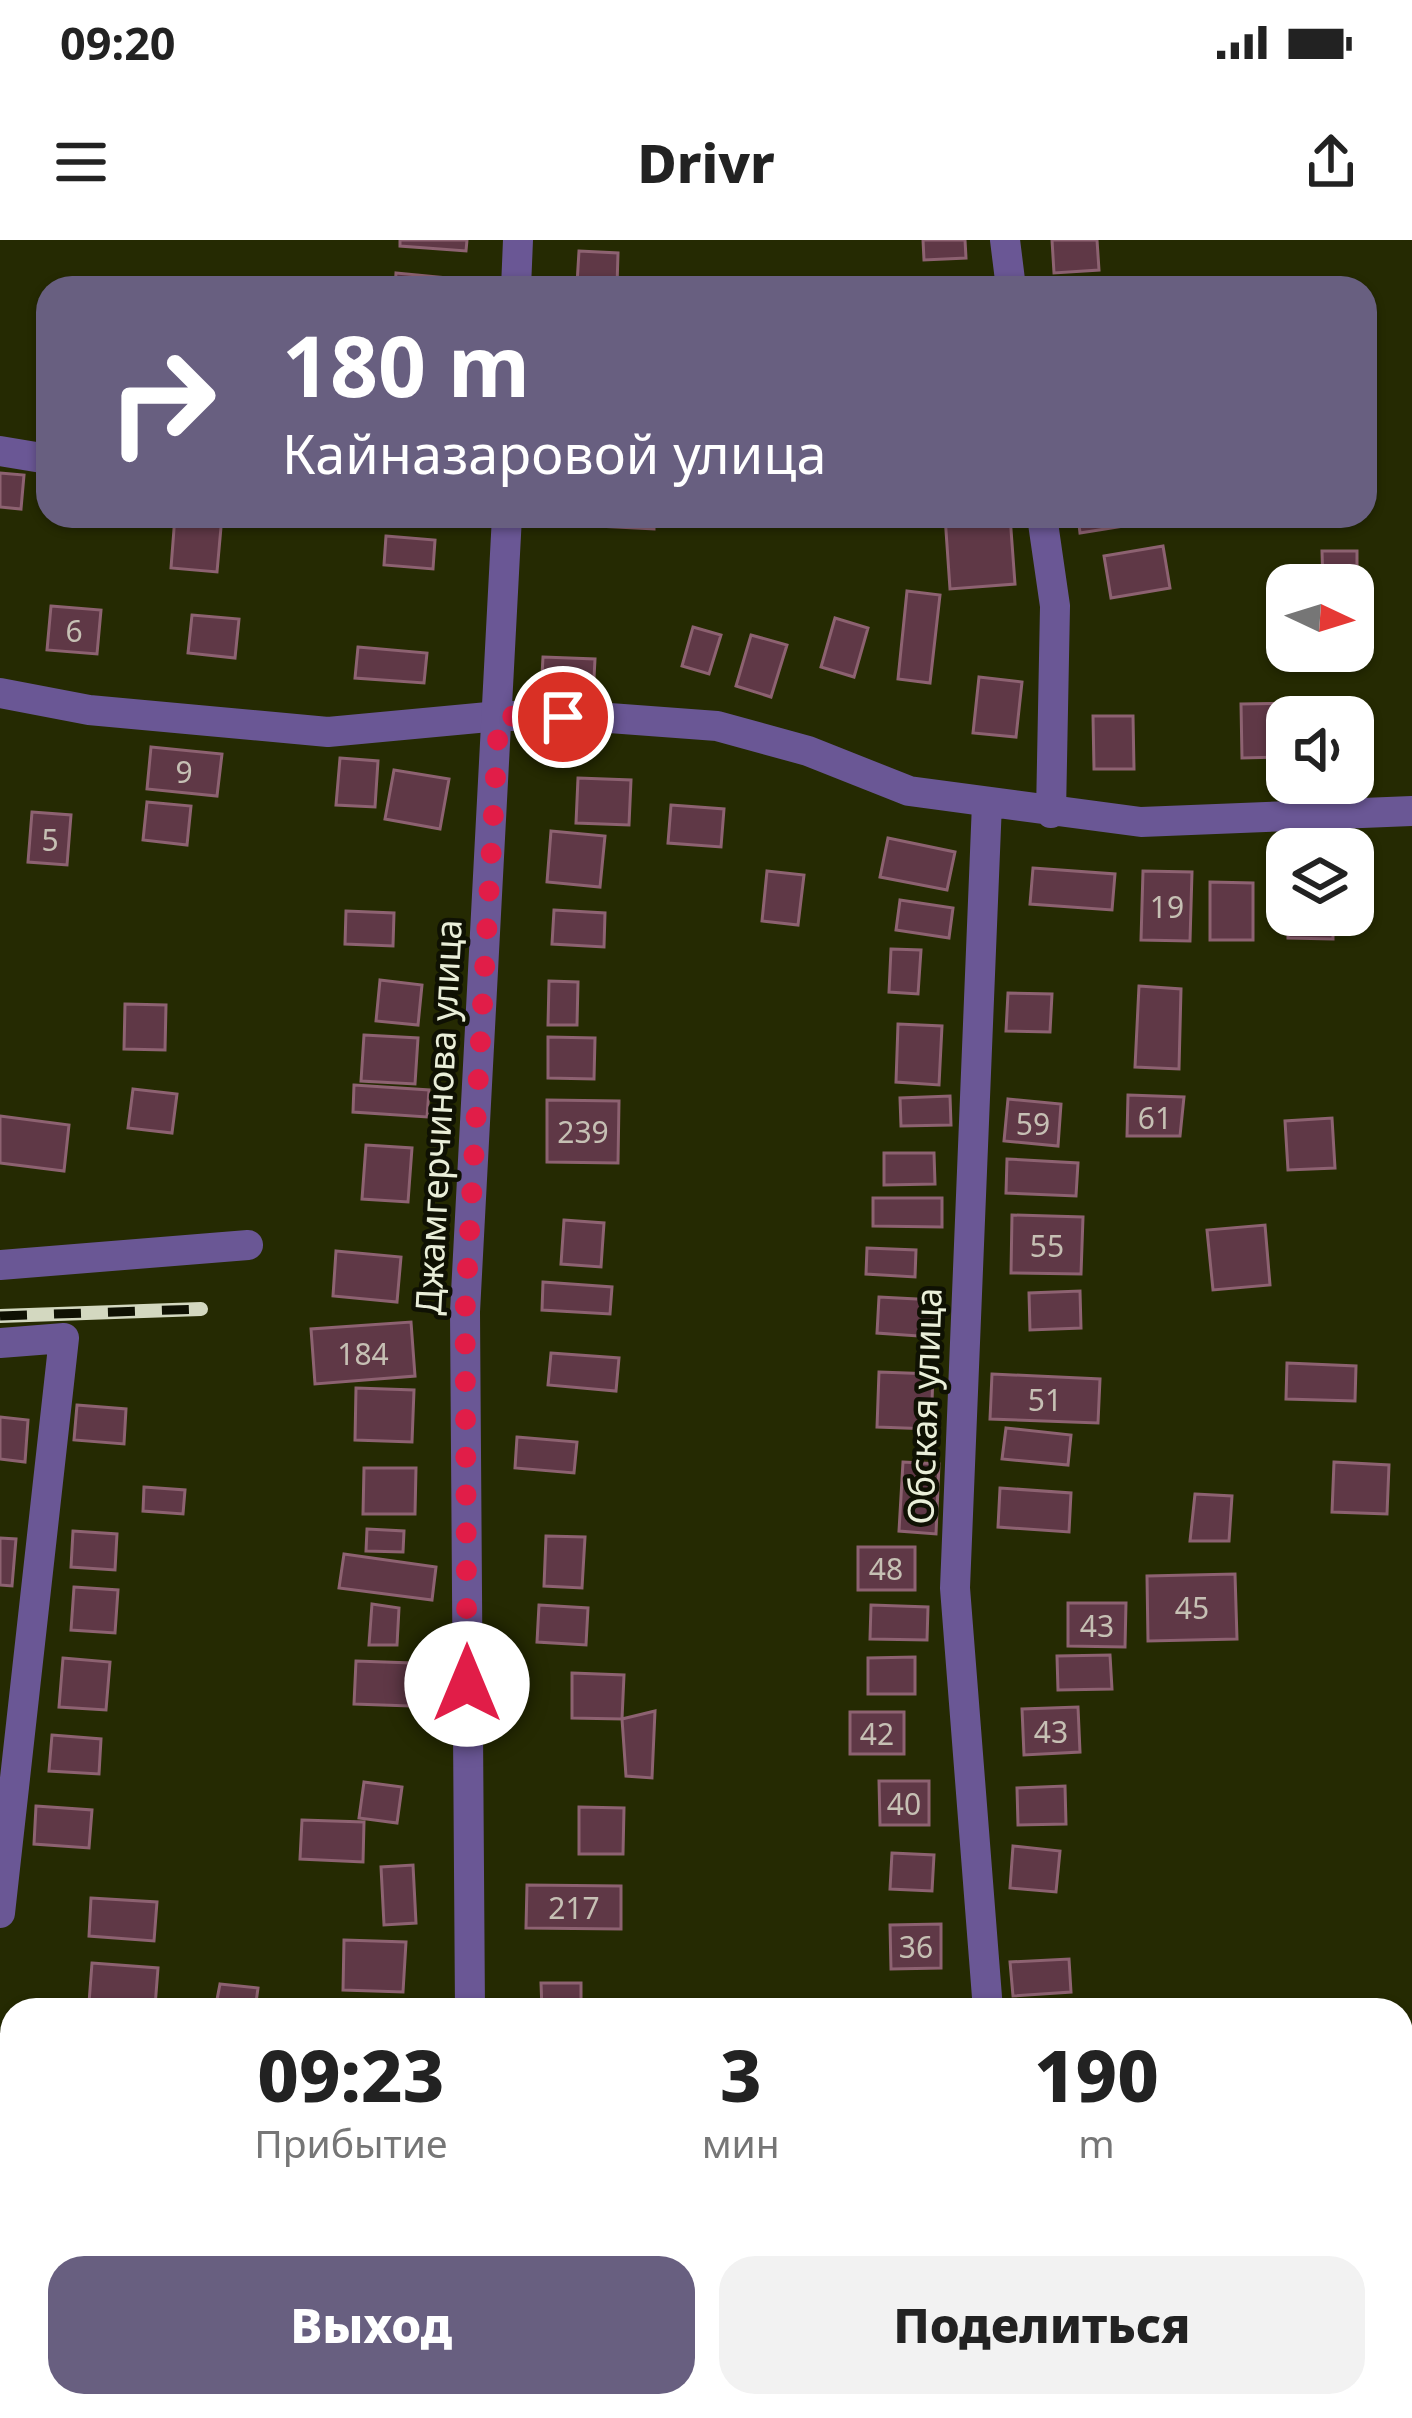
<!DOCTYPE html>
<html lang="ru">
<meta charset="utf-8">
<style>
body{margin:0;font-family:"Noto Sans",sans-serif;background:#f2f2f2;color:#222;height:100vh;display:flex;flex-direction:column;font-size:45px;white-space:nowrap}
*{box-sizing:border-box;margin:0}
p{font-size:39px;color:#767676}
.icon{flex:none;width:66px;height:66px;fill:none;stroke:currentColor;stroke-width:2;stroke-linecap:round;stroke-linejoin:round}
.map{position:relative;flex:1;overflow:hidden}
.drawer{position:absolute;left:0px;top:1758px;width:1413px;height:420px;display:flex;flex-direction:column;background:#fff;border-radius:36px 36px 0 0;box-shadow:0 3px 9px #0004}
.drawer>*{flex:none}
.guide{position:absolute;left:36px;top:36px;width:1341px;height:252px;border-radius:36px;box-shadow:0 3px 9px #0004;background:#685f80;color:#fff;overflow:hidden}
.needle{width:78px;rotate:94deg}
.buttons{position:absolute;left:1266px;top:324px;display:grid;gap:24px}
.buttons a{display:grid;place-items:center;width:108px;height:108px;border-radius:24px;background:#fff;box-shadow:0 3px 9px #0004;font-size:60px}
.pin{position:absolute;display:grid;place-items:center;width:102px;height:102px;color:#fff;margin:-51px;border:6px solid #fff;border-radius:50%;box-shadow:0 3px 12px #0007}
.me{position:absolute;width:132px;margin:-66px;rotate:0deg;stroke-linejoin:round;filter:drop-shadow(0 0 9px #0008)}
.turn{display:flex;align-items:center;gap:42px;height:252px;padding:0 48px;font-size:54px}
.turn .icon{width:156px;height:156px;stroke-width:2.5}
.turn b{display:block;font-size:84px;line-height:102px}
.eta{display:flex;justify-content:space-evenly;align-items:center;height:204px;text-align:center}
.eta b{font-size:72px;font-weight:800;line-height:84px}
.primary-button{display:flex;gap:24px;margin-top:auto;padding:24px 48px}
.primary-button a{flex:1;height:138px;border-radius:36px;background:#685f80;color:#fff;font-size:48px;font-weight:800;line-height:138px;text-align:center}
.primary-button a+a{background:#f2f2f2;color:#222}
.status{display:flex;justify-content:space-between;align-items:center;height:84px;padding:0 60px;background:#fff;direction:ltr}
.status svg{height:33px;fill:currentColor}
header{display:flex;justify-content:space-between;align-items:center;height:156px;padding:0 48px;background:#fff;font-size:54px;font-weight:800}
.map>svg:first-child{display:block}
.building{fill:#5f3846;stroke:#8d6271;stroke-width:3}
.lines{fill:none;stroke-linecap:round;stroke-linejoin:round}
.minor{stroke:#6a5795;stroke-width:30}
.tertiary{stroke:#6a5795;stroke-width:30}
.rail-casing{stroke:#d3d8c0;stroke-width:14}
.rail{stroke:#0f1103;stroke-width:9;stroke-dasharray:27;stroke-linecap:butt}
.route{stroke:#e11d48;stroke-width:21;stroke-dasharray:0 37.8}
.labels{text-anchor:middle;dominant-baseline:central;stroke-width:9;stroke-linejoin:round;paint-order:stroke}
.number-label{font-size:30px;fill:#c6c0b4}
.street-label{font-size:36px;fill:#e9eed8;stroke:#0f1103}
</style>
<div class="status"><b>09:20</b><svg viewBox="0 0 49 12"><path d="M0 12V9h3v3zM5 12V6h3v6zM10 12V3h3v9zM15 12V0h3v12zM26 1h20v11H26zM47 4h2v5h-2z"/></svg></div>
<header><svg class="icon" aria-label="menu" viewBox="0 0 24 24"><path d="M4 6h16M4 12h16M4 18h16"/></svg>Drivr<svg class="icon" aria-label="share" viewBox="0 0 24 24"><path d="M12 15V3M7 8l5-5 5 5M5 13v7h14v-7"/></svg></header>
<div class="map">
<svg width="1412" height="2178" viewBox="0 0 1412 2178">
<rect width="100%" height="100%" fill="#252a02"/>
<path class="building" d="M 400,0 L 467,0 L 466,11 L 400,6 Z
M 923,0 L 965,0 L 966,18 L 924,20 Z
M 1052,0 L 1097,0 L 1099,30 L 1054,33 Z
M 579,11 L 618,13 L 617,46 L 577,44 Z
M 396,33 L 449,38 L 448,48 L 395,48 Z
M 0,233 L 24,235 L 21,269 L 0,267 Z
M 175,276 L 222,276 L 217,332 L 171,328 Z
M 579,276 L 654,276 L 654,289 L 578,285 Z
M 945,276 L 1010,276 L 1015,344 L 950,349 Z
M 1078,276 L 1128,276 L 1130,285 L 1080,293 Z
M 386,296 L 435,300 L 433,329 L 384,325 Z
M 1163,306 L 1170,348 L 1111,358 L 1104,316 Z
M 1322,311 L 1357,311 L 1357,352 L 1353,352 L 1353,345 L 1323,345 Z
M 907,351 L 940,355 L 930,443 L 898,439 Z
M 51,366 L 101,370 L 97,414 L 47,410 Z
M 192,375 L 239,379 L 235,418 L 188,413 Z
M 835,378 L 868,388 L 854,437 L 821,427 Z
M 693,387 L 721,395 L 709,434 L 682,426 Z
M 751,395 L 787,405 L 771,457 L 736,446 Z
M 358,407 L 427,413 L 424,443 L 355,438 Z
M 543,417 L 595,419 L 593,457 L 541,454 Z
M 979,437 L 1022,442 L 1016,497 L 973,493 Z
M 1300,463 L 1301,477 L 1287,477 L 1287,517 L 1242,518 L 1241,464 Z
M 1093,476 L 1133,476 L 1134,529 L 1094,529 Z
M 151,507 L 222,514 L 217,556 L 147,549 Z
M 340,518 L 378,521 L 375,567 L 336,565 Z
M 394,530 L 449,539 L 440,589 L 385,579 Z
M 578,538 L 631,540 L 629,585 L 576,583 Z
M 147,562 L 191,566 L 187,605 L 143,600 Z
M 671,565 L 724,569 L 721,607 L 668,603 Z
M 32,572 L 71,575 L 67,625 L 28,622 Z
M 551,591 L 605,596 L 600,647 L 547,642 Z
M 888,598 L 955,612 L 947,650 L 880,637 Z
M 1033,628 L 1115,634 L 1112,670 L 1030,664 Z
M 767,631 L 804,635 L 798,685 L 762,681 Z
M 1143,631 L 1192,632 L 1190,701 L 1141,700 Z
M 1210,642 L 1253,643 L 1253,700 L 1210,700 Z
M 900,660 L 953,668 L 949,698 L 896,690 Z
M 554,670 L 605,673 L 604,707 L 552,704 Z
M 346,671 L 394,673 L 393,706 L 345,704 Z
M 1288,675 L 1333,675 L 1333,699 L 1288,698 Z
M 891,709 L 921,710 L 918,754 L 889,752 Z
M 380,740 L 422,745 L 418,785 L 376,781 Z
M 549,741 L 578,742 L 577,785 L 548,785 Z
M 1139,746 L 1181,749 L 1179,829 L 1135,827 Z
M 1008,753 L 1052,754 L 1050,792 L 1006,791 Z
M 125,764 L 166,765 L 165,810 L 124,809 Z
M 898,784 L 942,786 L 939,845 L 896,842 Z
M 364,795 L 418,798 L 415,844 L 361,841 Z
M 548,797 L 595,798 L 594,839 L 548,838 Z
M 354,845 L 429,850 L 427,877 L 353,872 Z
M 133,849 L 177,854 L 172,893 L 128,888 Z
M 1128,855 L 1184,857 L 1180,896 L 1127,896 Z
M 950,856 L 951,885 L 901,886 L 900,858 Z
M 1008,859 L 1061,864 L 1058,906 L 1004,901 Z
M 547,860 L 619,861 L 618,923 L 547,922 Z
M 0,876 L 69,885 L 64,931 L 0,923 Z
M 1332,878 L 1335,928 L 1288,930 L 1285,881 Z
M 366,905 L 412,908 L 408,962 L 362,959 Z
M 884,913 L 934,913 L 935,944 L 884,945 Z
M 1007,919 L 1078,923 L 1076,956 L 1006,953 Z
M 873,958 L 942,958 L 942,987 L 873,986 Z
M 1012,975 L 1083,977 L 1081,1034 L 1011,1033 Z
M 564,980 L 604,983 L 601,1027 L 561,1024 Z
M 1265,985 L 1270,1045 L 1213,1050 L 1207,990 Z
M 867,1008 L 916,1010 L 915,1037 L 866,1034 Z
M 336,1011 L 401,1017 L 397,1062 L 333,1056 Z
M 543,1042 L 612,1047 L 610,1074 L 542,1070 Z
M 1080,1051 L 1081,1088 L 1030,1090 L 1029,1053 Z
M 879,1057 L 935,1060 L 932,1097 L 877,1093 Z
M 411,1082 L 415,1136 L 315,1144 L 311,1089 Z
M 551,1113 L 619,1118 L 616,1151 L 548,1145 Z
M 1287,1123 L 1356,1126 L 1355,1161 L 1286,1159 Z
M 879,1132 L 933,1134 L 931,1189 L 877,1187 Z
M 992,1134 L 1100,1139 L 1098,1183 L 990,1179 Z
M 356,1148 L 414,1150 L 412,1202 L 355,1200 Z
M 77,1165 L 126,1169 L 124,1204 L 74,1200 Z
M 0,1177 L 28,1180 L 25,1222 L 0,1219 Z
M 1006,1188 L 1071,1195 L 1068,1225 L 1002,1219 Z
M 517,1197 L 577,1202 L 574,1233 L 515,1228 Z
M 903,1222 L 939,1224 L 936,1294 L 899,1291 Z
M 1334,1222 L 1389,1225 L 1387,1274 L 1332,1272 Z
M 364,1228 L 416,1228 L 415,1274 L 363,1274 Z
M 144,1247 L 185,1250 L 183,1274 L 143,1271 Z
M 1000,1248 L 1071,1253 L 1069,1292 L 998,1287 Z
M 1195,1254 L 1232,1256 L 1229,1301 L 1190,1301 Z
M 367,1289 L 404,1291 L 403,1312 L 366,1311 Z
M 73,1291 L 117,1294 L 115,1330 L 71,1327 Z
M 546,1296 L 585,1297 L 582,1348 L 544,1346 Z
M 0,1298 L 16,1299 L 12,1346 L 0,1345 Z
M 858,1307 L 915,1307 L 915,1350 L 858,1350 Z
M 344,1314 L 436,1327 L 432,1360 L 339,1348 Z
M 1235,1334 L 1237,1399 L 1148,1401 L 1147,1336 Z
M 74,1347 L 118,1350 L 115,1393 L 71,1390 Z
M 1068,1363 L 1126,1363 L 1125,1407 L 1068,1406 Z
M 372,1364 L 399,1368 L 397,1405 L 369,1405 Z
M 539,1365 L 588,1368 L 586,1405 L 537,1402 Z
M 871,1365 L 928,1367 L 927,1400 L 870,1399 Z
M 1110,1415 L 1112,1449 L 1058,1450 L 1057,1416 Z
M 915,1417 L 915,1454 L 868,1454 L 868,1418 Z
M 63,1418 L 110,1422 L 106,1470 L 59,1467 Z
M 356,1421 L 412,1423 L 410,1466 L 354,1464 Z
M 572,1433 L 624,1435 L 622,1479 L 572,1478 Z
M 1078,1467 L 1080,1512 L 1024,1515 L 1022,1469 Z
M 655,1471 L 652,1538 L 626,1536 L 622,1479 Z
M 850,1472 L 904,1472 L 904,1514 L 850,1514 Z
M 52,1495 L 101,1499 L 99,1534 L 49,1531 Z
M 879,1541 L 929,1541 L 929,1585 L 880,1585 Z
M 364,1542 L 402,1547 L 397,1583 L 359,1578 Z
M 1065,1546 L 1066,1584 L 1018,1585 L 1017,1548 Z
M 36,1566 L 92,1570 L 89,1608 L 34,1604 Z
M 579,1567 L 624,1568 L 623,1614 L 579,1614 Z
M 302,1580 L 364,1582 L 363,1622 L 300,1619 Z
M 1013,1606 L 1060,1611 L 1056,1652 L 1010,1648 Z
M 892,1613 L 934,1615 L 932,1651 L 890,1649 Z
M 413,1625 L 416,1683 L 384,1685 L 381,1627 Z
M 527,1645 L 621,1646 L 621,1689 L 526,1688 Z
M 91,1658 L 157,1662 L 154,1701 L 89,1696 Z
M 941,1684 L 941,1728 L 891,1729 L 890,1685 Z
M 344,1700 L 406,1702 L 403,1752 L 343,1750 Z
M 1069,1719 L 1071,1752 L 1013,1756 L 1010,1722 Z
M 92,1723 L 158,1728 L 155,1767 L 89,1763 Z
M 541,1743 L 581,1743 L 581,1770 L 542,1770 Z
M 220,1744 L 258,1748 L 255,1770 L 215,1770 Z
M 0,2102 L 12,2103 L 12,2140 L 0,2140 Z
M 0,2158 L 12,2159 L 12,2166 L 45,2166 L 44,2178 L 0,2178 Z
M 371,2166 L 434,2166 L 433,2172 L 414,2178 L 370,2178 Z
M 1065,2166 L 1122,2166 L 1123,2178 L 1066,2178 Z"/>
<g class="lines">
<path class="minor" d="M 1005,0 L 1011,48
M 0,211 L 48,219
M 1042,276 L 1055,366 L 1051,573
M 0,453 L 89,470 L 328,492 L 499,476 L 596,477 L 717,486 L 808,511 L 909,551 L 1141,582 L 1412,571
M 987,563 L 955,1348 L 988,1770
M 0,1025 L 248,1005
M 0,1103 L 64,1098 L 0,1673
M 1044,2166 L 1046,2178"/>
<path class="tertiary" d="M 516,48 L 518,0
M 470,1770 L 465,1072 L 507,276
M 472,2166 L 472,2178"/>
<defs>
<path id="rail" d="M 0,1076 L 201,1069"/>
</defs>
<use href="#rail" class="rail-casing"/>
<use href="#rail" class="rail"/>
</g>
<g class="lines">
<path class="route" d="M 467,1444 L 465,1072 L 499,476 L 563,477"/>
</g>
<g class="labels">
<g class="number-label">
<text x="74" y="390">6</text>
<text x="184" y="531">9</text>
<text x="50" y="599">5</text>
<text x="1167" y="666">19</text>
<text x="1155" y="877">61</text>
<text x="1033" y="883">59</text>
<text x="583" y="891">239</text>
<text x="1047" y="1005">55</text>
<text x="363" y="1113">184</text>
<text x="1045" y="1159">51</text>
<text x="886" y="1328">48</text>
<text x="1192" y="1367">45</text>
<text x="1097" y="1385">43</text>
<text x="1051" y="1491">43</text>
<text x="877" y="1493">42</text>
<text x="904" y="1563">40</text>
<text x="574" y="1667">217</text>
<text x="916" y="1706">36</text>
</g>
<g class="street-label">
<text transform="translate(438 877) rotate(-87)">Джамгерчинова улица</text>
<text transform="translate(924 1166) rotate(-88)">Обская улица</text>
</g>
</g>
</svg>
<div class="buttons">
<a><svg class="needle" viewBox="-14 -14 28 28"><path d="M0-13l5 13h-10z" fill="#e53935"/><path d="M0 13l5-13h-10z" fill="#767676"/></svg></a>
<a><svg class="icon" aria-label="sound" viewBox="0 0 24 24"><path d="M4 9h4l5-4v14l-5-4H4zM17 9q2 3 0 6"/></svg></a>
<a><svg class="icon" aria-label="layers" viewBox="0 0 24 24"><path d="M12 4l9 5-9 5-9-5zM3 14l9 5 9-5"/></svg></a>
</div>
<div class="pin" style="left:563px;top:477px;background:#d93025"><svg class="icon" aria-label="arrive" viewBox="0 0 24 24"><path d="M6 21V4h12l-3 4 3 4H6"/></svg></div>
<svg class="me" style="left:467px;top:1444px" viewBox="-20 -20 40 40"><circle r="19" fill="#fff"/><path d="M0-13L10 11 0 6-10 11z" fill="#e11d48"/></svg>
<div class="guide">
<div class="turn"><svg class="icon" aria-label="right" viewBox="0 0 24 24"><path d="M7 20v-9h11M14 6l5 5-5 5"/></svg><div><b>180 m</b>Кайназаровой улица</div></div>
</div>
<section class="drawer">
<div class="eta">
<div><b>09:23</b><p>Прибытие</p></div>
<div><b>3</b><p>мин</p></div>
<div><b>190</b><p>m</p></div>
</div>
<div class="primary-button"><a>Выход</a><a>Поделиться</a></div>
</section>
</div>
